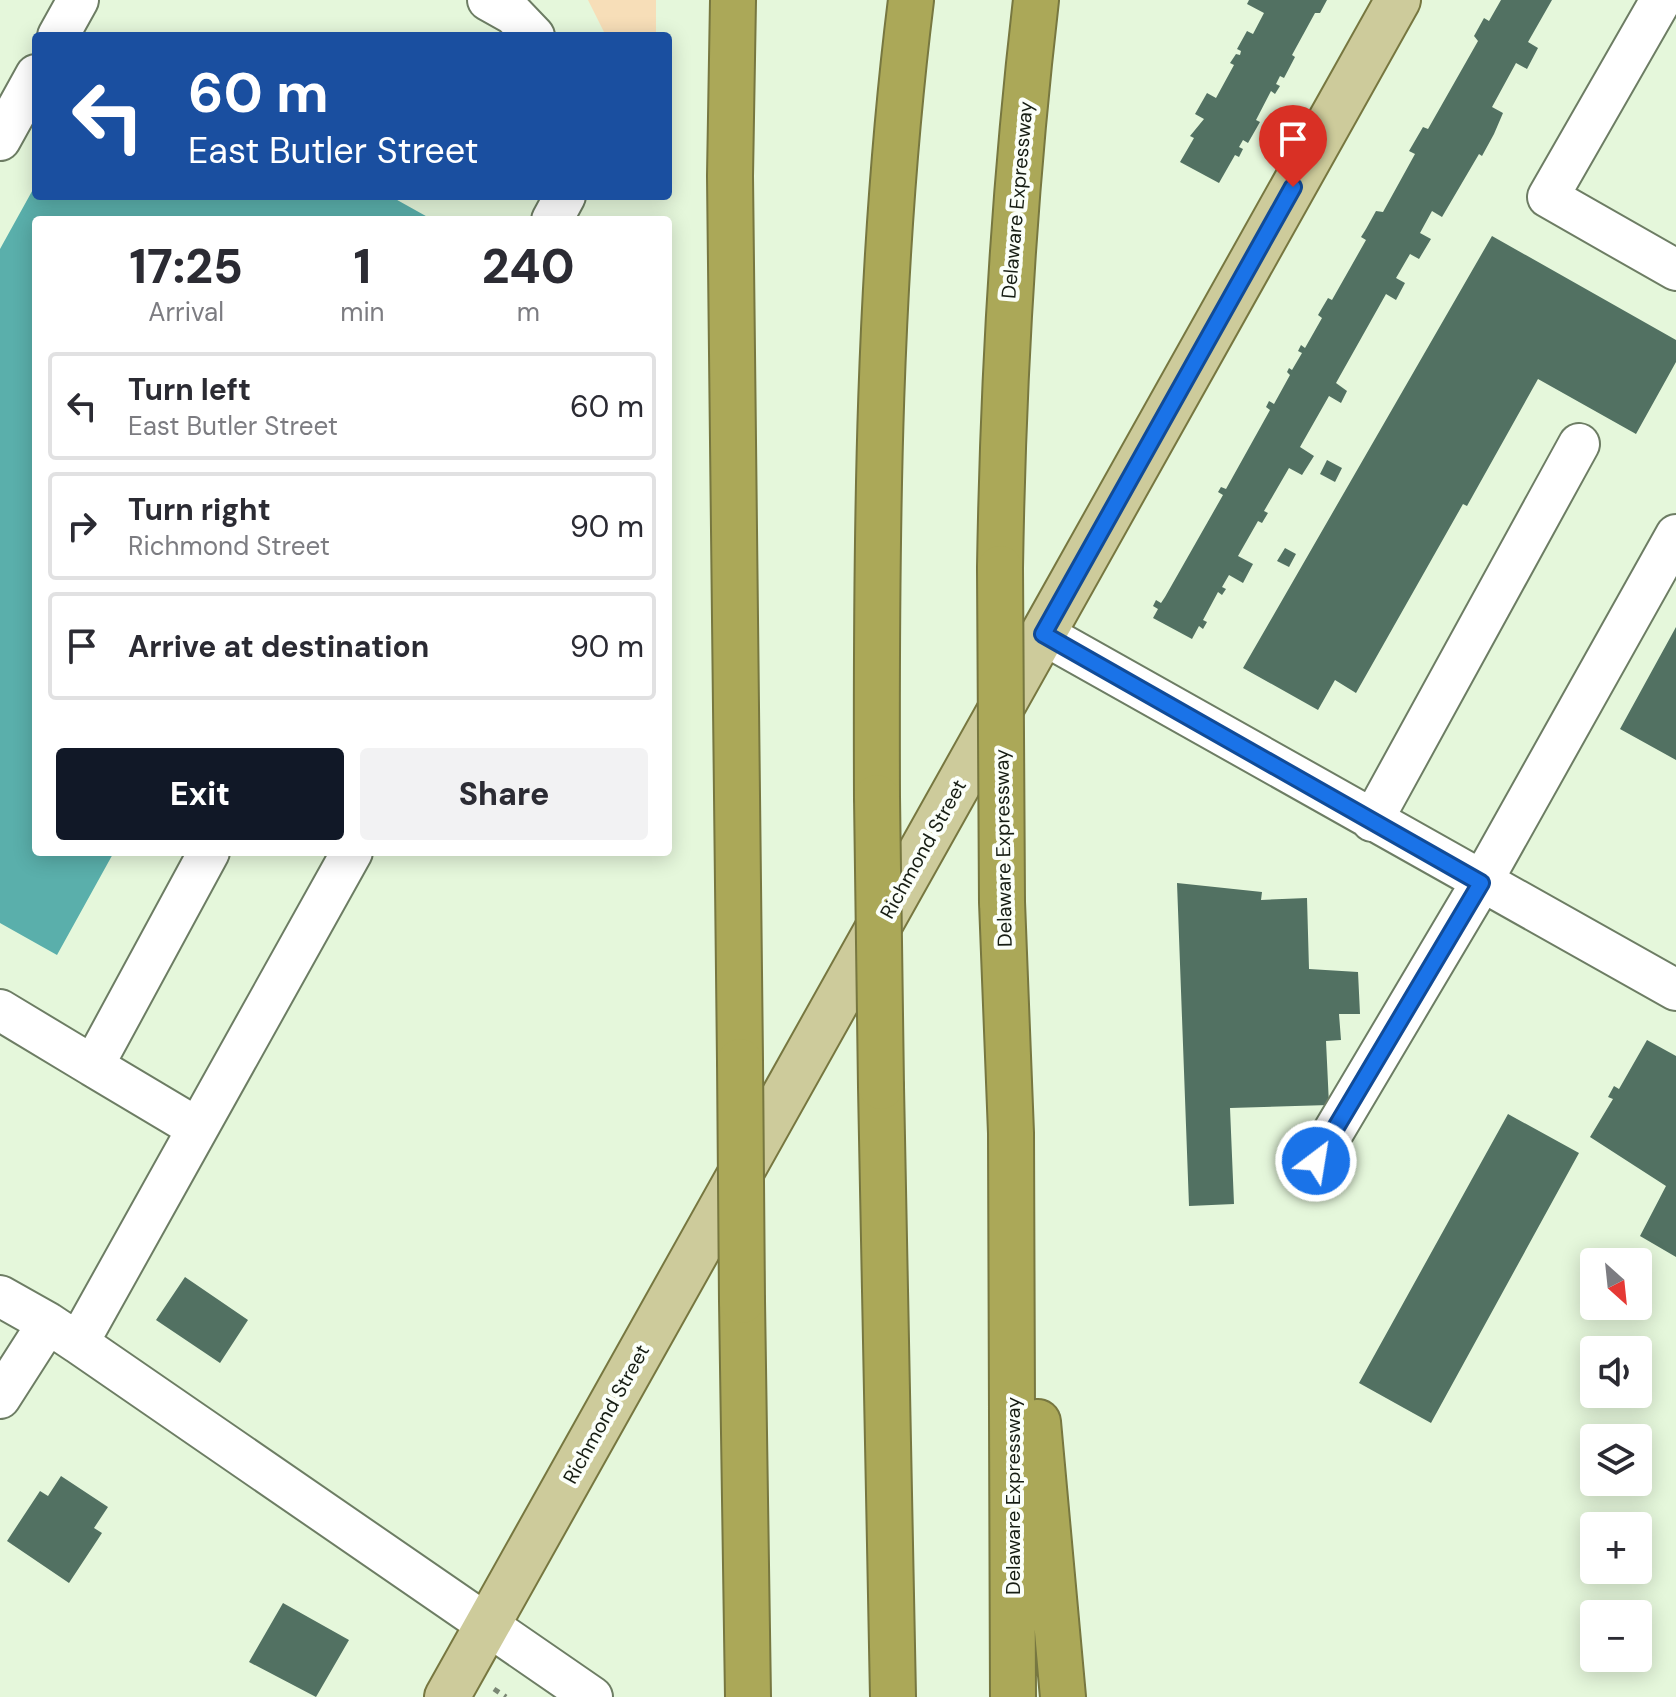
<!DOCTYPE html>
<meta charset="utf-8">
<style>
body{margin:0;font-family:"DM Sans",sans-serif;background:#f2f2f3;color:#2b2b33;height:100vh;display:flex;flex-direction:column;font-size:30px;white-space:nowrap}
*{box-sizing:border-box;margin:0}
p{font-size:26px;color:#7c7c81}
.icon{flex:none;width:44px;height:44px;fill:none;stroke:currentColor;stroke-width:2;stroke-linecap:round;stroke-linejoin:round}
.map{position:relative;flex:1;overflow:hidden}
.details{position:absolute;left:32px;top:216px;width:640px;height:640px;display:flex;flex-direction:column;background:#fff;border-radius:8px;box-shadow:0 4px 20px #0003}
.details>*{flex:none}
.banner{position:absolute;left:32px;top:32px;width:640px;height:168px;border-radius:8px;box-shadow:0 4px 20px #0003;background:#1a4fa0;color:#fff;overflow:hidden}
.needle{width:52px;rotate:153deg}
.controls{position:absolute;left:1580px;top:1248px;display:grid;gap:16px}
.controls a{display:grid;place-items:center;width:72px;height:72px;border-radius:8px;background:#fff;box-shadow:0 4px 20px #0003;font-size:40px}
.pin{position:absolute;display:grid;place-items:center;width:68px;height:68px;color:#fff;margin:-82px -34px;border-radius:50% 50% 50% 0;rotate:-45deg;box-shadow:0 0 8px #0007}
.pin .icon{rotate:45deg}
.me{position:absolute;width:88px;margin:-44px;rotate:31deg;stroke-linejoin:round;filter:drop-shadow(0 0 6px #0008)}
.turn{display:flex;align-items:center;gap:28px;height:168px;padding:0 24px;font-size:36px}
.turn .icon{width:104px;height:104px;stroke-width:2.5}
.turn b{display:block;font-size:56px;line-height:68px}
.eta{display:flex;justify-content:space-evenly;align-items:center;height:136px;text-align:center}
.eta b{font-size:48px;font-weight:800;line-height:56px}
.primary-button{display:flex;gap:16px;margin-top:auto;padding:16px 24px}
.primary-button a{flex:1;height:92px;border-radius:8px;background:#111827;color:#fff;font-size:32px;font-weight:800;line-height:92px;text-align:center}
.primary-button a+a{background:#f2f2f3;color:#2b2b33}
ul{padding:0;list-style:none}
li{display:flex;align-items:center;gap:24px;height:108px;margin:0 16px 12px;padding:0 8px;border:4px solid #e1e1e2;border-radius:8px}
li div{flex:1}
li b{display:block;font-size:30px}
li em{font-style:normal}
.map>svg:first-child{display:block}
.green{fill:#f7deb8}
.water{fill:#5aafab}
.building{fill:#527162}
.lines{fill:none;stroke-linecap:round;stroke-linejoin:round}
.minor-casing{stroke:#6d7d64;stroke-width:44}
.major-casing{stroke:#777740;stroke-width:48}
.highway-casing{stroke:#777740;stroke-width:48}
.path{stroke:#7a8774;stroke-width:5;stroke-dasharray:6 6;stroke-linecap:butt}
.minor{stroke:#fff;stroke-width:40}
.major{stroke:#cdcb9b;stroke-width:44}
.highway{stroke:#aba858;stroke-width:44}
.highway-bridge-casing{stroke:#777740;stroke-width:48;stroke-linecap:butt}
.highway-bridge{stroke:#aba858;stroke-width:44}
.route-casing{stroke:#114b97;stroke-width:20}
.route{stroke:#1a73e8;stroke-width:14}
.labels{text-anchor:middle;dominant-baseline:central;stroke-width:8;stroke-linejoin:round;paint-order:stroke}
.street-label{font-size:20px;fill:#161d13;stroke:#fbfff9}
</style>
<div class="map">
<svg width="1676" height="1697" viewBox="0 0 1676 1697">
<rect width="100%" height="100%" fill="#e5f7db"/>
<path class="green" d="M 588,0 L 656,0 L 656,36 L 606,36 Z"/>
<path class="water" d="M 36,184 L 36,196 L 390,196 L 433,220 L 36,220 L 36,852 L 114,852 L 57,955 L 0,923 L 0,249 Z"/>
<path class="building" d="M 1249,0 L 1327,0 L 1320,13 L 1315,13 L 1292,55 L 1295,57 L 1284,78 L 1280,76 L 1276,84 L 1280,86 L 1275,94 L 1271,91 L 1256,120 L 1260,122 L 1248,143 L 1243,140 L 1239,147 L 1243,149 L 1239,157 L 1235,155 L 1219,183 L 1180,162 L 1194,138 L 1190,136 L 1204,119 L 1195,114 L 1207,93 L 1216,98 L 1234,65 L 1230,63 L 1236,54 L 1240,55 L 1241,51 L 1237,49 L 1247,31 L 1253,34 L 1264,13 L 1247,4 Z
M 1501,0 L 1552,0 L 1528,42 L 1538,48 L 1527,69 L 1516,63 L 1492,107 L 1503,113 L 1494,134 L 1482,156 L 1479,154 L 1442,217 L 1432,211 L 1420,233 L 1431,239 L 1419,259 L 1410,254 L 1396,278 L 1405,283 L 1396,300 L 1386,294 L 1336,383 L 1347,391 L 1341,403 L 1329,396 L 1300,447 L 1314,456 L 1302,475 L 1289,468 L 1264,511 L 1268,513 L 1262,523 L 1258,521 L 1238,556 L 1253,564 L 1243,583 L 1229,575 L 1222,587 L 1226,589 L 1222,595 L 1218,592 L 1203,620 L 1207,622 L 1203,629 L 1199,626 L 1192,639 L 1153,618 L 1158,609 L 1153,606 L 1156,600 L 1161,603 L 1165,597 L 1223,495 L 1218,492 L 1221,487 L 1226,489 L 1270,410 L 1266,407 L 1269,401 L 1274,404 L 1290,375 L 1287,372 L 1289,368 L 1292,370 L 1302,353 L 1298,351 L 1301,345 L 1305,348 L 1322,318 L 1318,315 L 1328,298 L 1332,300 L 1366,240 L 1361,237 L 1366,229 L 1376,211 L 1383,212 L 1415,154 L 1409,151 L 1423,127 L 1428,129 L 1478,41 L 1474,36 L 1484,18 L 1489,21 Z
M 1492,236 L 1676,340 L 1676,362 L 1636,434 L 1538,379 L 1467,506 L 1463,504 L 1356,693 L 1335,680 L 1318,710 L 1243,668 Z
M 1327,460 L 1342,468 L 1335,482 L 1320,474 Z
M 1285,548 L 1296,554 L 1289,567 L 1277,561 Z
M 1676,627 L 1676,760 L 1620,729 Z
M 1177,883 L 1262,892 L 1261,900 L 1307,898 L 1309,969 L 1358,972 L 1360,1014 L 1339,1014 L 1341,1040 L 1326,1041 L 1329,1105 L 1230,1108 L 1234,1204 L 1189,1206 Z
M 1647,1040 L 1676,1056 L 1676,1257 L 1640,1236 L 1666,1186 L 1590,1137 L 1613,1099 L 1608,1097 L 1614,1086 L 1619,1089 Z
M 1508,1114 L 1579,1153 L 1431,1423 L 1359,1383 Z
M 185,1277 L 248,1320 L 220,1363 L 156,1320 Z
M 61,1476 L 108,1507 L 94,1528 L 102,1533 L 69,1583 L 7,1541 L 40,1491 L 48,1496 Z
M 283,1603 L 349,1640 L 316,1697 L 249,1662 Z"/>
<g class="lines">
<defs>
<path id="minor" d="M 488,0 L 513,14 L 534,36
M 1661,0 L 1548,197 L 1676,270
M 58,36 L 78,0
M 0,140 L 36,75
M 552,220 L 565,196
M 1043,634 L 1676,990
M 1372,821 L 1579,444
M 352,852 L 78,1343 L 592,1697
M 0,1010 L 93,1066
M 197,1128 L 93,1066 L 209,852
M 1316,1161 L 1481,883 L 1676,535
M 0,1296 L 48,1323
M 0,1398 L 48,1323 L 78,1343"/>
<path id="major" d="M 447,1697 L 1398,0"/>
<path id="highway" d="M 733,0 L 730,176 L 740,1061
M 1000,568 C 1003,378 1014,189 1036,0
M 877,797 C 876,531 878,265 911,0
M 1002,902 L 1011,1133 L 1013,1697
M 881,1087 L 893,1697
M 742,1301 L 748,1697
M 1038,1422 L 1063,1697"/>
</defs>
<use href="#minor" class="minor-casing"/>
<use href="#major" class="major-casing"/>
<use href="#highway" class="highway-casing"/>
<path class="path" d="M 494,1689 L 506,1697"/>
<use href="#minor" class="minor"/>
<use href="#major" class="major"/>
<use href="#highway" class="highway"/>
<defs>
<path id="highway-bridge" d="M 1000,568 L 1002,902
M 877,797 L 881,1087
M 740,1061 L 742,1301"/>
</defs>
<use href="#highway-bridge" class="highway-bridge-casing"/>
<use href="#highway-bridge" class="highway-bridge"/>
</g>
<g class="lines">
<defs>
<path id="route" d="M 1293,187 L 1043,634 L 1481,883 L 1316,1161"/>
</defs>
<use href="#route" class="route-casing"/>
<use href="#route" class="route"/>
</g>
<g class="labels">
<g class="street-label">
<text transform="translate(1017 200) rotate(-85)">Delaware Expressway</text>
<text transform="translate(1003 848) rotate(-91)">Delaware Expressway</text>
<text transform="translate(923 849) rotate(-61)">Richmond Street</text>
<text transform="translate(606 1414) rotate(-61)">Richmond Street</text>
<text transform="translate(1013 1496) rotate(-90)">Delaware Expressway</text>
</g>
</g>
</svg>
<div class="controls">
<a><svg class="needle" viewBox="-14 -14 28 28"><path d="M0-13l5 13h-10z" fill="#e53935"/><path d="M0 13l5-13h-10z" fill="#7c7c81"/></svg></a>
<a><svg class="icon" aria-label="sound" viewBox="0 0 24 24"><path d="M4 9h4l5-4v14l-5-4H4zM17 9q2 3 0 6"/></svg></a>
<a><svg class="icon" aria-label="layers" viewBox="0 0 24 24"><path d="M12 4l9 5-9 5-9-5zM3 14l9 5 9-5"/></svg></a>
<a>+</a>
<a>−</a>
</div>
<div class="pin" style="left:1293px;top:187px;background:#d93025"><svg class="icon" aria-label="arrive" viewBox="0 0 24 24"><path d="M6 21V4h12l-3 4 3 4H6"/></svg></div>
<svg class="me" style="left:1316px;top:1161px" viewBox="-20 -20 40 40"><circle r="17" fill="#1a73e8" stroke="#fff" stroke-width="3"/><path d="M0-11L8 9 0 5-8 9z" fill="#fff"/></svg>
<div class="banner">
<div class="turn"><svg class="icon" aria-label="left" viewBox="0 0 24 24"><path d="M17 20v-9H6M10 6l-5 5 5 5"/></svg><div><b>60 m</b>East Butler Street</div></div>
</div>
<section class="details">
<div class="eta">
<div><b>17:25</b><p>Arrival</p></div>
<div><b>1</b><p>min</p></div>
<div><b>240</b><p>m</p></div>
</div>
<ul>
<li><svg class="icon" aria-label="left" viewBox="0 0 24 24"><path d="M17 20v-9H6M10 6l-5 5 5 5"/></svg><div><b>Turn left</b><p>East Butler Street</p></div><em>60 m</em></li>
<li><svg class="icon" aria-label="right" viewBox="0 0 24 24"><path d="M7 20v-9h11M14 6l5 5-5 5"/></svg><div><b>Turn right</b><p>Richmond Street</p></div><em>90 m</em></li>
<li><svg class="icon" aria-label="arrive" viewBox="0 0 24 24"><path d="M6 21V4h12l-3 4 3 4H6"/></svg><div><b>Arrive at destination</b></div><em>90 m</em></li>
</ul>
<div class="primary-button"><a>Exit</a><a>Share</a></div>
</section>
</div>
